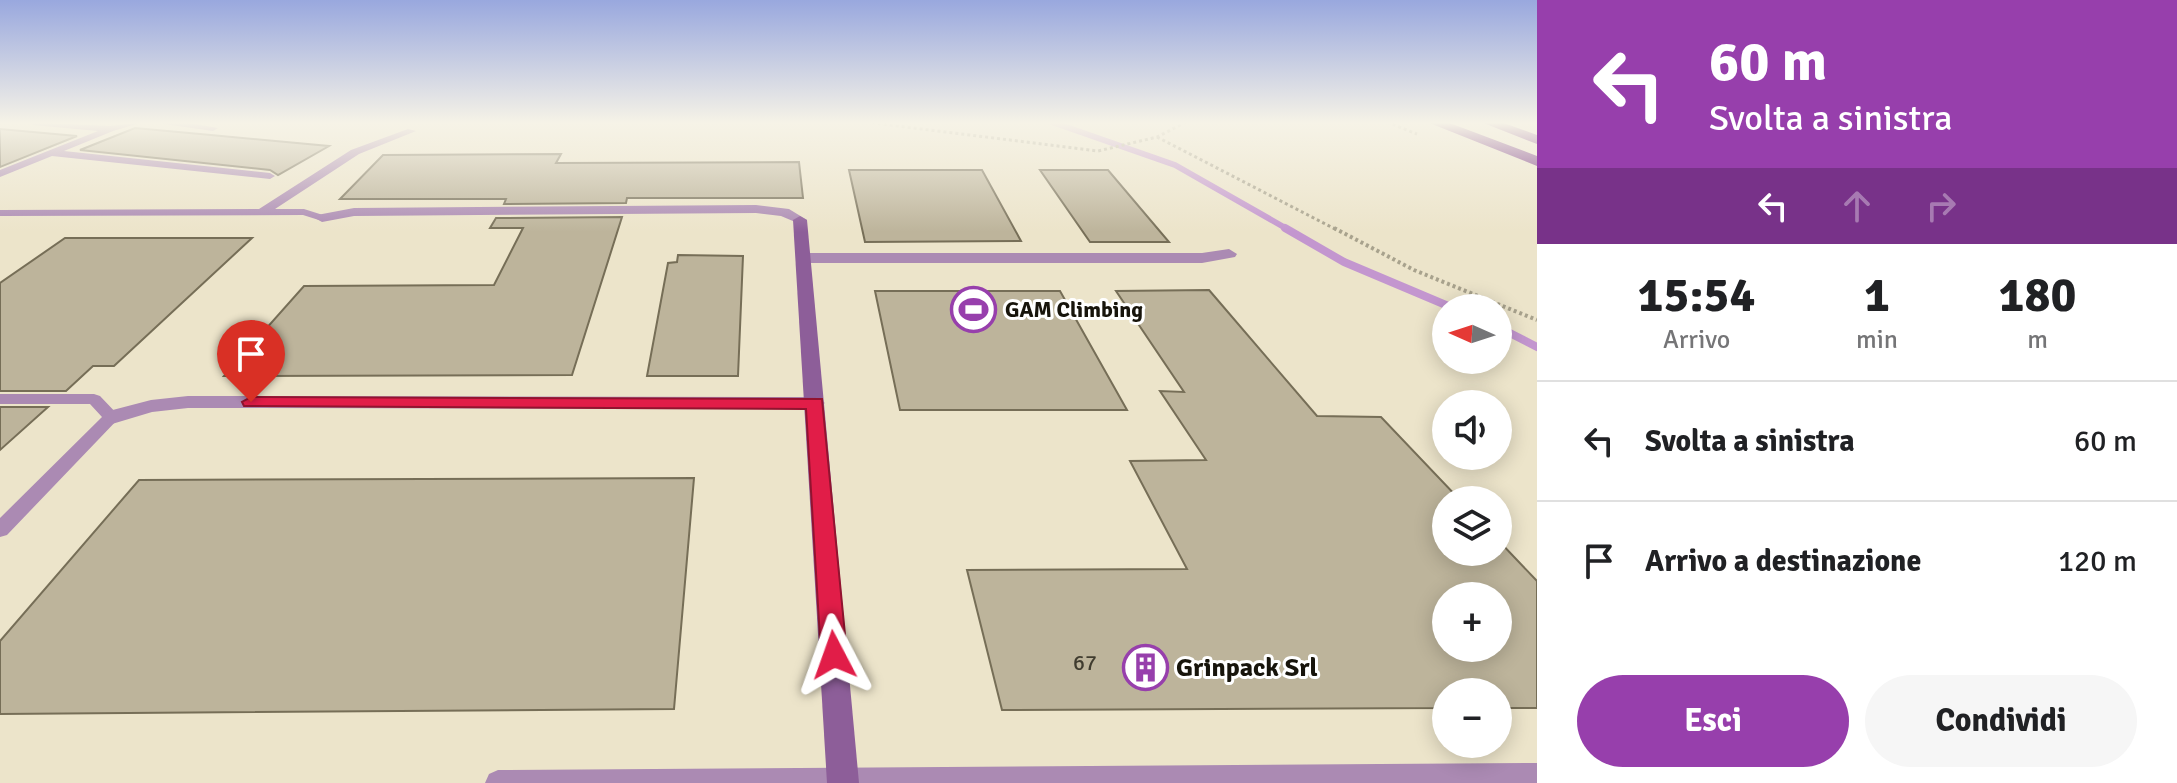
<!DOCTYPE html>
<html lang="it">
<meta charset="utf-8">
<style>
body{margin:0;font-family:Signika,sans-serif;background:#f6f6f6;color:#202124;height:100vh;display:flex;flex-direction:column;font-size:30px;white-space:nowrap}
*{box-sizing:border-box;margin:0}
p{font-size:26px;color:#757577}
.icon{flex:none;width:44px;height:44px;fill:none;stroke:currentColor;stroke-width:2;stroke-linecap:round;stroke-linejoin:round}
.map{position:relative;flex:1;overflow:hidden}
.details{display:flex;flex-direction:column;background:#fff;width:640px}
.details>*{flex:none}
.top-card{background:#973fac;color:#fff;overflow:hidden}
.needle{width:52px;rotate:273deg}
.tools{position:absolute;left:1432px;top:294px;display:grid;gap:16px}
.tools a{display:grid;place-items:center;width:80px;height:80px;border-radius:50%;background:#fff;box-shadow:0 4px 20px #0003;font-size:40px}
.pin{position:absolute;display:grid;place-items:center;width:68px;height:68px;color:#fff;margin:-82px -34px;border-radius:50% 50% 50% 0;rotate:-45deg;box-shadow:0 0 8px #0007}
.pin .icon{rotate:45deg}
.me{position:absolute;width:88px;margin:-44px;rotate:356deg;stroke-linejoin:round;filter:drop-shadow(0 0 6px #0008)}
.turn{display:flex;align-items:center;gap:28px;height:168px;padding:0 40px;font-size:36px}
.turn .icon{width:104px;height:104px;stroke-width:2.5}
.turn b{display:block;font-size:56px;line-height:68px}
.lanes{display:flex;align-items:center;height:76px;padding:0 40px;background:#0003;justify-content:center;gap:40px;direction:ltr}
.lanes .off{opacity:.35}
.eta{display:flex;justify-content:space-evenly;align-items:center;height:136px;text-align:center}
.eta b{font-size:48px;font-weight:800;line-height:56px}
.action{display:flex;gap:16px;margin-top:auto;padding:16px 40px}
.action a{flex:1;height:92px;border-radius:48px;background:#973fac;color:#fff;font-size:32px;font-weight:800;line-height:92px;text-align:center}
.action a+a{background:#f6f6f6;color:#202124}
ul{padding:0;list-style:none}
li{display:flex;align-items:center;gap:24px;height:120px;padding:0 40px;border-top:2px solid #e0e0e0}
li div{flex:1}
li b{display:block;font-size:30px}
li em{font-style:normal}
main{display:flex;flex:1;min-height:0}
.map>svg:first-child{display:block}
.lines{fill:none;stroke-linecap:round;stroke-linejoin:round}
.stream-far1{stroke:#c396cf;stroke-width:6}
.stream{stroke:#c396cf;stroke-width:8}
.building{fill:#bdb49b;stroke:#766e57;stroke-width:2;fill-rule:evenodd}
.path-far1{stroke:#a8a28d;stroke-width:3;stroke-dasharray:3 3;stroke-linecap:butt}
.path{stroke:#a8a28d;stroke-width:4;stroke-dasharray:3 3;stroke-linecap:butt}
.lane{fill:#ab8ab3;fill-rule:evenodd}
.street{fill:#ab8ab3;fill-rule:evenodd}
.secondary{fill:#8d5e99;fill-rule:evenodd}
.highway{fill:#641b75;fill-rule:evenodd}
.route{fill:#e11d48;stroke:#92132f;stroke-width:2}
.labels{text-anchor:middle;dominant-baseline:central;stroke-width:6;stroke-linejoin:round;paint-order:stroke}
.poi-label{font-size:22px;font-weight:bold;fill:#17140b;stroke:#fff;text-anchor:start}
.near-number-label{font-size:22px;fill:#403c2f}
.near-poi-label{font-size:26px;font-weight:bold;fill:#17140b;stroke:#fff;text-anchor:start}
</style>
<main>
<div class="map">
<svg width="1537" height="783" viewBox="0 0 1537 783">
<rect width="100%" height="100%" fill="#ece4ca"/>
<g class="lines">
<path class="stream-far1" d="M 1052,122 L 1175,165 L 1289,230"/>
<path class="stream" d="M 1285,228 L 1344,262 L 1453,308
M 1498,327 L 1537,347"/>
</g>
<path class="building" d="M 135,128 L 211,135 L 329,146 L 278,175 L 270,170 L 80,150 Z
M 0,129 L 77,136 L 0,167 Z
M 561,154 L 556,163 L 799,162 L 803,198 L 627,198 L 626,203 L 504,204 L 506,199 L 340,199 L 383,155 Z
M 849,170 L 982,170 L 1021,241 L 865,242 Z
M 1040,170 L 1108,170 L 1169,242 L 1090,242 Z
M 622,217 L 572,375 L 224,376 L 304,286 L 494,285 L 523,228 L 490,228 L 496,218 Z
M 65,238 L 252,238 L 114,366 L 93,366 L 66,391 L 0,391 L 0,283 Z
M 678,255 L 743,256 L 738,376 L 647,376 L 668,263 L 677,262 Z
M 1209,290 L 1317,416 L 1381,417 L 1460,500 L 1446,500 L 1446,552 L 1498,552 L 1498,540 L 1537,581 L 1537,708 L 1498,708 L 1498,692 L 1446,692 L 1446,708 L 1002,710 L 967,570 L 1187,569 L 1130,461 L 1206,460 L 1160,391 L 1184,392 L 1116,291 ZM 1446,596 L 1498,596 L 1498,648 L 1446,648 Z
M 875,291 L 1060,291 L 1127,410 L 900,410 Z
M 0,407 L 48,407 L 0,450 Z
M 694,478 L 674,709 L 0,714 L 0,641 L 139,480 Z"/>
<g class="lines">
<path class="path-far1" d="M 866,122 L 1098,151 L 1157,137 L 1186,122
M 1387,122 L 1417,134
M 1157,137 L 1337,230"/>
<path class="path" d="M 1334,228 L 1414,270 L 1537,320"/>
<path class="lane" d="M 29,122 L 110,126 L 143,122 L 113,131 L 64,151 L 270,173 L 275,176 L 270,179 L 52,156 L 0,177 L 0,170 L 98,131 L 33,125 Z
M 150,122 L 183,122 L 218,128 L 213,131 Z
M 408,129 L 416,131 L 359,154 L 275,209 L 304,209 L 326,216 L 328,218 L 322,221 L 303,215 L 0,216 L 0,210 L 259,209 L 351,150 Z
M 0,394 L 94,394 L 100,396 L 120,417 L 7,535 L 0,537 L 0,518 L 102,417 L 90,404 L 0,404 Z
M 1537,763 L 1537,783 L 485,783 L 489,774 L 498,770 Z"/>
<path class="street" d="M 756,205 L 789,209 L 807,220 L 800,224 L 781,216 L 756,213 L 354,216 L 322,222 L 315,218 L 317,215 L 354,208 Z
M 1229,249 L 1237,254 L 1235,257 L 1202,263 L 804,263 L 796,258 L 804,253 L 1202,253 Z
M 188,396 L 815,397 L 825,403 L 815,409 L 188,408 L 152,412 L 112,424 L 102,417 L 105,412 L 151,400 Z"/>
<path class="secondary" d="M 800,216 L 807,220 L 859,783 L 827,783 L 793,220 Z"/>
<path class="highway" d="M 1427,122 L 1447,122 L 1537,156 L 1537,166 Z
M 1481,122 L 1501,122 L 1537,135 L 1537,144 Z"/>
</g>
<linearGradient id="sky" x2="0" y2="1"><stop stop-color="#99a8de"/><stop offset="0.53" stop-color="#f6f3e7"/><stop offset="1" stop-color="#f6f3e7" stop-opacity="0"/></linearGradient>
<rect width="1537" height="232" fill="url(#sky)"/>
<path class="route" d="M 251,397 L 822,399 L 847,655 L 843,663 L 834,666 L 824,663 L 821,655 L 806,409 L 244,406 L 242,402 Z"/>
<defs>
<symbol id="stadium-ring" viewBox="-11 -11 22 22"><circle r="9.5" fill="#fff" stroke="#973fac" stroke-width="1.5"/><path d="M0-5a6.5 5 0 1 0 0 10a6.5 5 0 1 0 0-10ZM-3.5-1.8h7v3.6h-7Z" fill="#973fac"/></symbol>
<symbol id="building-ring" viewBox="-11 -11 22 22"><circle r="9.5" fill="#fff" stroke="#973fac" stroke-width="1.5"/><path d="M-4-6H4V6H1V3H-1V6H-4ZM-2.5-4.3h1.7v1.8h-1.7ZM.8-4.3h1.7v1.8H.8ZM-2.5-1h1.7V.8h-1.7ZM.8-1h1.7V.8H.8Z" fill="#973fac"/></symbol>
</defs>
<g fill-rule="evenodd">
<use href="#stadium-ring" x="948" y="284" width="51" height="51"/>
<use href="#building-ring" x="1120" y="642" width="51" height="51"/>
</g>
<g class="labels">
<g class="poi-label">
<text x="1005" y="309">GAM Climbing</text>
</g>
<g class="near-number-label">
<text x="1085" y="662">67</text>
</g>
<g class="near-poi-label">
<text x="1176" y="668">Grinpack Srl</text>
</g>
</g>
</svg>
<div class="tools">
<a><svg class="needle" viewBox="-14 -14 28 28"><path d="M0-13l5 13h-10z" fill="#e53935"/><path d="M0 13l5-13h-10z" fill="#757577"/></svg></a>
<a><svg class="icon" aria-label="sound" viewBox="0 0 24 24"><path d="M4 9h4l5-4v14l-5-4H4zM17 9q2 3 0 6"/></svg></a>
<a><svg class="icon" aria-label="layers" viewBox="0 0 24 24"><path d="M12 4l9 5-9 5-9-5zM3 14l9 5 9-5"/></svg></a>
<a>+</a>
<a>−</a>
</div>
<div class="pin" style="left:251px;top:402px;background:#d93025"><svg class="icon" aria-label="arrive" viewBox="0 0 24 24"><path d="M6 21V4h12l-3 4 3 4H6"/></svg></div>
<svg class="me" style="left:834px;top:655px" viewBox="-20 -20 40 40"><path d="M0-17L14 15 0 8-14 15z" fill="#e11d48" stroke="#fff" stroke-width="4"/></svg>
</div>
<section class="details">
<div class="top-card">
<div class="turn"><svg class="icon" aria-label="left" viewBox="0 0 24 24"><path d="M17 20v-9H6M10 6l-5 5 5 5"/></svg><div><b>60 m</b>Svolta a sinistra</div></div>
<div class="lanes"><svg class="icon" aria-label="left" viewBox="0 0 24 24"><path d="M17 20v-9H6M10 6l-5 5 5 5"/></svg><svg class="icon off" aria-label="ahead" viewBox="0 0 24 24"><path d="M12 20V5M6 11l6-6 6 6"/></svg><svg class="icon off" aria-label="right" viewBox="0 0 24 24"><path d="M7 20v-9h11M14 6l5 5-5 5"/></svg></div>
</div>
<div class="eta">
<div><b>15:54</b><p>Arrivo</p></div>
<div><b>1</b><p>min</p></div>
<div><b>180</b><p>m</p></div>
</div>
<ul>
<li><svg class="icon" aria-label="left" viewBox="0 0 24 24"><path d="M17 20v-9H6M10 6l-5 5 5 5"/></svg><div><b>Svolta a sinistra</b></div><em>60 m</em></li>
<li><svg class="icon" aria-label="arrive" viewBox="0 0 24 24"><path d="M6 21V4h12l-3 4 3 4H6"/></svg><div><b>Arrivo a destinazione</b></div><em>120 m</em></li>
</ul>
<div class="action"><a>Esci</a><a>Condividi</a></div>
</section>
</main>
